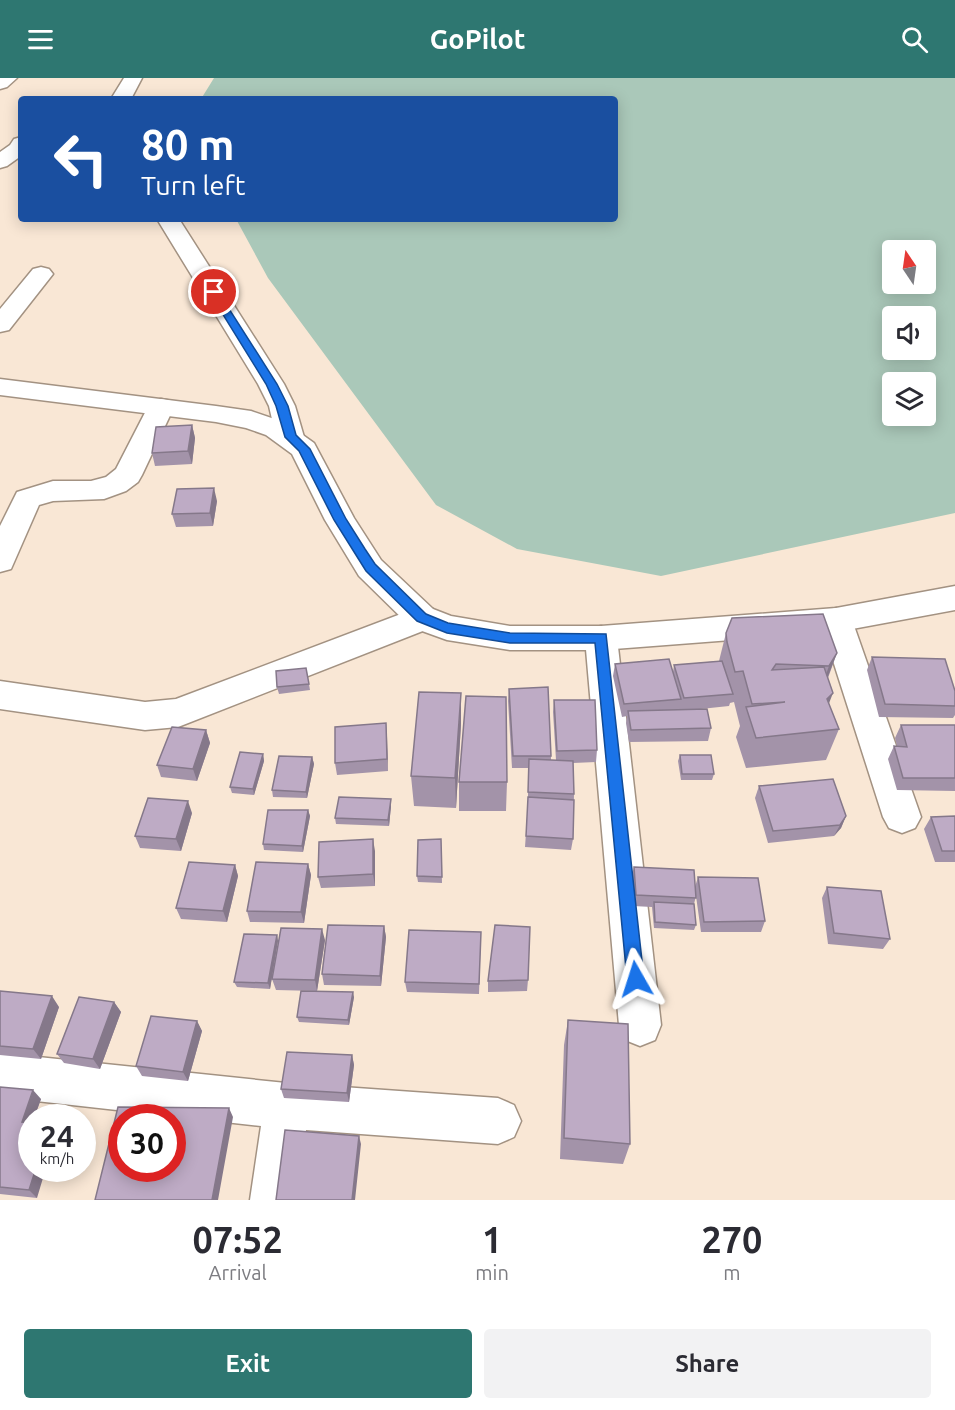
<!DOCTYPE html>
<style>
body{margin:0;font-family:Ubuntu,sans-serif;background:#f2f2f3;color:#2b2b33;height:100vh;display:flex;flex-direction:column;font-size:22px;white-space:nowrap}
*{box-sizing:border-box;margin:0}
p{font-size:20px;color:#7c7c81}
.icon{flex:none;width:33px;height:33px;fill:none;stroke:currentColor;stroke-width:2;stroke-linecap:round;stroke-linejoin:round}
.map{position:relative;height:1122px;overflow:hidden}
.panel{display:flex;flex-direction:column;background:#fff;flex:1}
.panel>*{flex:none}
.banner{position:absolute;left:18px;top:18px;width:600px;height:126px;border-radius:6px;box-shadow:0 3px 15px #0003;background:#1a4fa0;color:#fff;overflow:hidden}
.needle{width:39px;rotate:347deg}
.controls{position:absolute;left:882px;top:162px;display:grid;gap:12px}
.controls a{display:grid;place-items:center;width:54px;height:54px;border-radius:6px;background:#fff;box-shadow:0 3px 15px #0003;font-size:30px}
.speed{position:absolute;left:18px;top:1026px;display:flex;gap:12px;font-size:30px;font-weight:700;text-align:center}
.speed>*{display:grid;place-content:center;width:78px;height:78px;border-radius:50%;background:#fff;box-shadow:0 3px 15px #0003;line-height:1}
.speed small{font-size:15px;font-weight:400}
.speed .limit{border:9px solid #d22;background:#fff;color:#111}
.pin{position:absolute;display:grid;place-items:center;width:51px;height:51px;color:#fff;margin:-26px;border:3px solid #fff;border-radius:50%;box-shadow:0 2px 6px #0007}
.me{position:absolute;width:66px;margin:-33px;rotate:354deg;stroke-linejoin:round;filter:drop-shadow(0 0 4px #0008)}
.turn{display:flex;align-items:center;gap:21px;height:126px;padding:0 24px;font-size:27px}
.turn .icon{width:78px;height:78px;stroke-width:2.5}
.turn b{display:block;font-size:42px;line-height:51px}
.eta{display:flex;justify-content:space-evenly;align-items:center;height:102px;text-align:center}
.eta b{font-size:36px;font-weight:600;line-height:42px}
.cta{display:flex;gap:12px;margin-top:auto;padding:12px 24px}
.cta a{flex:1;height:69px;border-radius:6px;background:#2e7771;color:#fff;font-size:24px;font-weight:600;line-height:69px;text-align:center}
.cta a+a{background:#f2f2f3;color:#2b2b33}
header{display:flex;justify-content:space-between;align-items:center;height:78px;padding:0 24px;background:#2e7771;color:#fff;font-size:27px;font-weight:600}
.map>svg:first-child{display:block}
.green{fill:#aac8b9;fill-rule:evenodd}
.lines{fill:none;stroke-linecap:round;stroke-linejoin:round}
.minor-casing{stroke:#a39282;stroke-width:3}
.secondary-casing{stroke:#a39282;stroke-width:3}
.minor{fill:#fff;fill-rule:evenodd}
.secondary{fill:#fff;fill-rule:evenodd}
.wall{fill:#a393a9}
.shaded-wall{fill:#85788a}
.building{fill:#beabc5;stroke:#85788a;stroke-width:1.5;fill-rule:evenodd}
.route{fill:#1a73e8;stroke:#114b97;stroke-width:1.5}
</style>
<header><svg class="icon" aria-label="menu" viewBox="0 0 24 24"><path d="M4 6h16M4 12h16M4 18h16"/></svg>GoPilot<svg class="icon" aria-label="search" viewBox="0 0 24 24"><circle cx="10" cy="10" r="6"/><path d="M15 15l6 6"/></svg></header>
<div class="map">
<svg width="955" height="1122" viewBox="0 0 955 1122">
<rect width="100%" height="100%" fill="#f9e7d5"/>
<path class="green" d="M 214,0 L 955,0 L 955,435 L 661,498 L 517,471 L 436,427 L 268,200 L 236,141 L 615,141 L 615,21 L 201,21 ZM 892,172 L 926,172 L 926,206 L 892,206 ZM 892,238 L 926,238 L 926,272 L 892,272 ZM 892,304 L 926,304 L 926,338 L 892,338 Z"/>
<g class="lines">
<defs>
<path id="minor" d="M 0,0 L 17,0 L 7,9 L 0,11 Z
M 124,0 L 142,0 L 131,21 L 111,21 Z
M 21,59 L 21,78 L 7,88 L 0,90 L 0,74 L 10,67 L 14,61 Z
M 157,141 L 179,141 L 284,306 L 295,328 L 304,359 L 300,365 L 290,368 L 280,365 L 276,359 L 269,328 L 258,306 Z
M 41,189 L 49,191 L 53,196 L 9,252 L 0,254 L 0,231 L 33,191 Z
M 161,321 L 171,323 L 174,329 L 142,397 L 138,404 L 126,413 L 104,421 L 53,423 L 39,427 L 11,491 L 0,494 L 0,448 L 17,414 L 53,403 L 91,403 L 106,399 L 116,391 L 151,323 Z
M 422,528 L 433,531 L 438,540 L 433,549 L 178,649 L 145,652 L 0,631 L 0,603 L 145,624 L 176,621 Z
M 836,530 L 847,533 L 852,542 L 921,739 L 915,750 L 902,755 L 889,750 L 883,739 L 820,542 L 825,533 Z
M 601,548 L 613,551 L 617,560 L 661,947 L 655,962 L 640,968 L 625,962 L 619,947 L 585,560 L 589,551 Z
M 0,975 L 286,1005 L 498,1020 L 514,1027 L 521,1043 L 514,1059 L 498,1066 L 306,1052 L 298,1122 L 250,1122 L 261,1048 L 0,1019 Z"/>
<path id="secondary" d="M 0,301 L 216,328 L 251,333 L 286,345 L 314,365 L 354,440 L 381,482 L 433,531 L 451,538 L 510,548 L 601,548 L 836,530 L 955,508 L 955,532 L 836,554 L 601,572 L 510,572 L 447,562 L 411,549 L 359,498 L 325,442 L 292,376 L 266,357 L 246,350 L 216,344 L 0,317 Z"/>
</defs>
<use href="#minor" class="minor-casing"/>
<use href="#secondary" class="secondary-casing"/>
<use href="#minor" class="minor"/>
<use href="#secondary" class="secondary"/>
</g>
<path class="wall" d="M 192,347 L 195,360 L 192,386 L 155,388 L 152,375 Z
M 217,423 L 213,448 L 176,449 L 172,436 Z
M 726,555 L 837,575 L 828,600 L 829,626 L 839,651 L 826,682 L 746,690 L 736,659 L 740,648 L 734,624 L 730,625 L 729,628 L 691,632 L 711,650 L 708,663 L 629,664 L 626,645 L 627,638 L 622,639 L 613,598 L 615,586 L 673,594 L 674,587 L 719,583 Z
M 872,579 L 955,613 L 955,637 L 953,640 L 879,639 L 867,592 Z
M 306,590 L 310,612 L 279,616 L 277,609 Z
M 509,611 L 551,678 L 551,682 L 556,682 L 553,634 L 554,622 L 597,672 L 596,684 L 573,685 L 574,716 L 573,761 L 571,772 L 525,769 L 528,726 L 528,690 L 512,690 L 508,623 Z
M 386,645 L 388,693 L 337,697 L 335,685 Z
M 461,646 L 456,730 L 414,728 L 411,698 Z
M 901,647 L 955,647 L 955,713 L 897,712 L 888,681 L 894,668 L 897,668 L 895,660 Z
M 206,652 L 210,665 L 197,703 L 161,699 L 157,687 Z
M 263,676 L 264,683 L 254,717 L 232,715 L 230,709 Z
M 680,677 L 714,696 L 712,702 L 681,702 L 678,683 Z
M 312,679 L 314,686 L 307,720 L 273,719 L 272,712 Z
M 459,704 L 507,704 L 506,733 L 459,733 Z
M 759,708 L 846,738 L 841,750 L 834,758 L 768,765 L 755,720 Z
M 391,728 L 389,748 L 336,746 L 335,740 Z
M 308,732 L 310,738 L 303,774 L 264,772 L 263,766 Z
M 192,735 L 181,773 L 140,770 L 135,758 Z
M 955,738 L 955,784 L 935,784 L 924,751 L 931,739 Z
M 441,761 L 442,805 L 418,804 L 417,798 Z
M 375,773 L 375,808 L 321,810 L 318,799 Z
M 308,786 L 311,797 L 304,845 L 250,844 L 247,833 Z
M 235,787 L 238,798 L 227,844 L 181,841 L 176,830 Z
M 634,789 L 695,809 L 698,799 L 765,843 L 761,854 L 701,854 L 696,818 L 694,826 L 696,847 L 694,852 L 654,850 L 652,829 L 633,828 L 631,800 Z
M 827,809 L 890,861 L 883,871 L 828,866 L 822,820 Z
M 384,848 L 386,859 L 381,908 L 324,907 L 322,896 Z
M 481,854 L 479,916 L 407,914 L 405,904 Z
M 277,857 L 278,863 L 270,911 L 237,909 L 234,904 Z
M 325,862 L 317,913 L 276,912 L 272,901 Z
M 528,902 L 527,913 L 488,914 L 488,903 Z
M 0,913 L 59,929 L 41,981 L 0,977 Z
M 354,919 L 349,947 L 299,944 L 297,939 Z
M 114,924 L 121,934 L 100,991 L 64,985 L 57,976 Z
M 568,942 L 630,1066 L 623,1086 L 560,1081 L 564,967 Z
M 197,943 L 202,953 L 188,1003 L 142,998 L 136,988 Z
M 352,977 L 354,987 L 349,1024 L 284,1020 L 281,1011 Z
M 0,1009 L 41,1021 L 34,1040 L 32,1040 L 37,1120 L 0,1116 Z"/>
<path class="shaded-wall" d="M 192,347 L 195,360 L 192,386 L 188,373 Z
M 214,410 L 217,423 L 213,448 L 210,435 Z
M 837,575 L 825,606 L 818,619 L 829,588 Z
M 461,615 L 461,646 L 456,730 L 455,700 Z
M 833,615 L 821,646 L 827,621 Z
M 386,645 L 387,658 L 388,693 L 387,681 Z
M 206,652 L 210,665 L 197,703 L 193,691 Z
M 263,676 L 264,683 L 254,717 L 253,711 Z
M 312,679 L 314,686 L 307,720 L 306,714 Z
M 391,721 L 391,728 L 389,748 L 388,742 Z
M 188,723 L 192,735 L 181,773 L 176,761 Z
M 308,732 L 310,738 L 303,774 L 302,768 Z
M 846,738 L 841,750 L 834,758 L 840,747 Z
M 373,761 L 375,773 L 375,808 L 373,796 Z
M 308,786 L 311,797 L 304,845 L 301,834 Z
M 235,787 L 238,798 L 227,844 L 223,833 Z
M 384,848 L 386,859 L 381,908 L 380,898 Z
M 322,851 L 325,862 L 317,913 L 315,902 Z
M 277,857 L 278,863 L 270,911 L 268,905 Z
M 353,914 L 354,919 L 349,947 L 348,942 Z
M 52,918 L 59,929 L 41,981 L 33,971 Z
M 114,924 L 121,934 L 100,991 L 93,981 Z
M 197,943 L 202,953 L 188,1003 L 183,994 Z
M 352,977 L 354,987 L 349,1024 L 347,1015 Z
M 33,1012 L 41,1021 L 34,1040 L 32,1040 L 32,1048 L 22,1044 Z
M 229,1030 L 233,1039 L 218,1122 L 212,1122 Z
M 359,1058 L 361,1066 L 355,1122 L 352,1122 Z
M 36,1090 L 46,1090 L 37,1120 L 29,1112 Z"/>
<path class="building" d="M 192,347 L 188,373 L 152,375 L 156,349 Z
M 214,410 L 210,435 L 172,436 L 177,411 Z
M 823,536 L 837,575 L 829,588 L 776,586 L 772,592 L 824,589 L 833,615 L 827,621 L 839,651 L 756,660 L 746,629 L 785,624 L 752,626 L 743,593 L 735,594 L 727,564 L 726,555 L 732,540 Z
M 872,579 L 945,581 L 955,613 L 955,628 L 885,626 Z
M 669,581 L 681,621 L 624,626 L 615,586 Z
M 722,583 L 733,616 L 684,620 L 674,587 Z
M 306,590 L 309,606 L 277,609 L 276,593 Z
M 548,609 L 551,678 L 513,678 L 509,611 Z
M 419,614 L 461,615 L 455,700 L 411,698 Z
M 466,618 L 506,619 L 507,704 L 459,704 Z
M 554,622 L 595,622 L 597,672 L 557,673 Z
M 707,631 L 711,650 L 631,652 L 628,633 Z
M 386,645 L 387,681 L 335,685 L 335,649 Z
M 901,647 L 955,647 L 955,700 L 903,700 L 894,668 L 907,669 Z
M 172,649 L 206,652 L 193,691 L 157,687 Z
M 240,674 L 263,676 L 253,711 L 230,709 Z
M 680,677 L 711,677 L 714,696 L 682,696 Z
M 279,678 L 312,679 L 306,714 L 272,712 Z
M 529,681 L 573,683 L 574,716 L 528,714 Z
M 833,701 L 846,738 L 840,747 L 773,753 L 759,708 Z
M 339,719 L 391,721 L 388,742 L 335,740 Z
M 528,719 L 574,722 L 573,761 L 526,758 Z
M 148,720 L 188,723 L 176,761 L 135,758 Z
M 268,732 L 308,732 L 302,768 L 263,766 Z
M 955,738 L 955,773 L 942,773 L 931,739 Z
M 373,761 L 373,796 L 318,799 L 319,764 Z
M 441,761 L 442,799 L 417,798 L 418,762 Z
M 189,784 L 235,787 L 223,833 L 176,830 Z
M 256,784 L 308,786 L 301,834 L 247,833 Z
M 634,789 L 694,792 L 696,820 L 636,817 Z
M 698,799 L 758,800 L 765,843 L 704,844 Z
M 827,809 L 881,813 L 890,861 L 834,855 Z
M 654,824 L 694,826 L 696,847 L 655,844 Z
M 328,847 L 384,848 L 380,898 L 322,896 Z
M 495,847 L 530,849 L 528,902 L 488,903 Z
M 281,850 L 322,851 L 315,902 L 272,901 Z
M 409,852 L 481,854 L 479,906 L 405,904 Z
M 244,856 L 277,857 L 268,905 L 234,904 Z
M 0,913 L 52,918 L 33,971 L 0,968 Z
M 301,913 L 353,914 L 348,942 L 297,939 Z
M 79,919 L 114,924 L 93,981 L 57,976 Z
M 151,938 L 197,943 L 183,994 L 136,988 Z
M 568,942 L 628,946 L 630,1066 L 564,1060 Z
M 287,974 L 352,977 L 347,1015 L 281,1011 Z
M 0,1009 L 33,1012 L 22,1044 L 32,1045 L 32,1090 L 36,1090 L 29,1112 L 0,1109 Z
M 118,1029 L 229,1030 L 212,1122 L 95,1122 ZM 122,1040 L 172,1040 L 172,1090 L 122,1090 Z
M 285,1052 L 359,1058 L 352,1122 L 276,1122 Z"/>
<path class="route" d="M 210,212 L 217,212 L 277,306 L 288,328 L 296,357 L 310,371 L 346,441 L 365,471 L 375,486 L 426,536 L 448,545 L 510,555 L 606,556 L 644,901 L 642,907 L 636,910 L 629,907 L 627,901 L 595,565 L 510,565 L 447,555 L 417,543 L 366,493 L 356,477 L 334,442 L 299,373 L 285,359 L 276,328 L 266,306 L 209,214 Z"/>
</svg>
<div class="controls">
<a><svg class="needle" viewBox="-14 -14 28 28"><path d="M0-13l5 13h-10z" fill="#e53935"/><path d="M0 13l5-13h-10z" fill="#7c7c81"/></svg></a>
<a><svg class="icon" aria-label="sound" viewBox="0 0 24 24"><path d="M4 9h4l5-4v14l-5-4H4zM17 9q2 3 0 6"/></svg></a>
<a><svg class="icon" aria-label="layers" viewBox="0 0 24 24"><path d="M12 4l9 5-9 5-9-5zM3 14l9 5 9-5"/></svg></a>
</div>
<div class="speed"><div>24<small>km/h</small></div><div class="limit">30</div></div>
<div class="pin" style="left:214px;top:214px;background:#d93025"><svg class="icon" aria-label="arrive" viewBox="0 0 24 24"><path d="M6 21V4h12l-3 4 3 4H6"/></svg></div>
<svg class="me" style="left:636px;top:901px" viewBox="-20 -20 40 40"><path d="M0-17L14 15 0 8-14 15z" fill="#1a73e8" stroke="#fff" stroke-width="4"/></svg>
<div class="banner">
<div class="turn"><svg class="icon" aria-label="left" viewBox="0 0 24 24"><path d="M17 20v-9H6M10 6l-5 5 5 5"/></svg><div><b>80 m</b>Turn left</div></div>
</div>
</div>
<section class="panel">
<div class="eta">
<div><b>07:52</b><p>Arrival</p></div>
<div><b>1</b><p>min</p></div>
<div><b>270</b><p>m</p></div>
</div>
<div class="cta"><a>Exit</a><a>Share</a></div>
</section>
